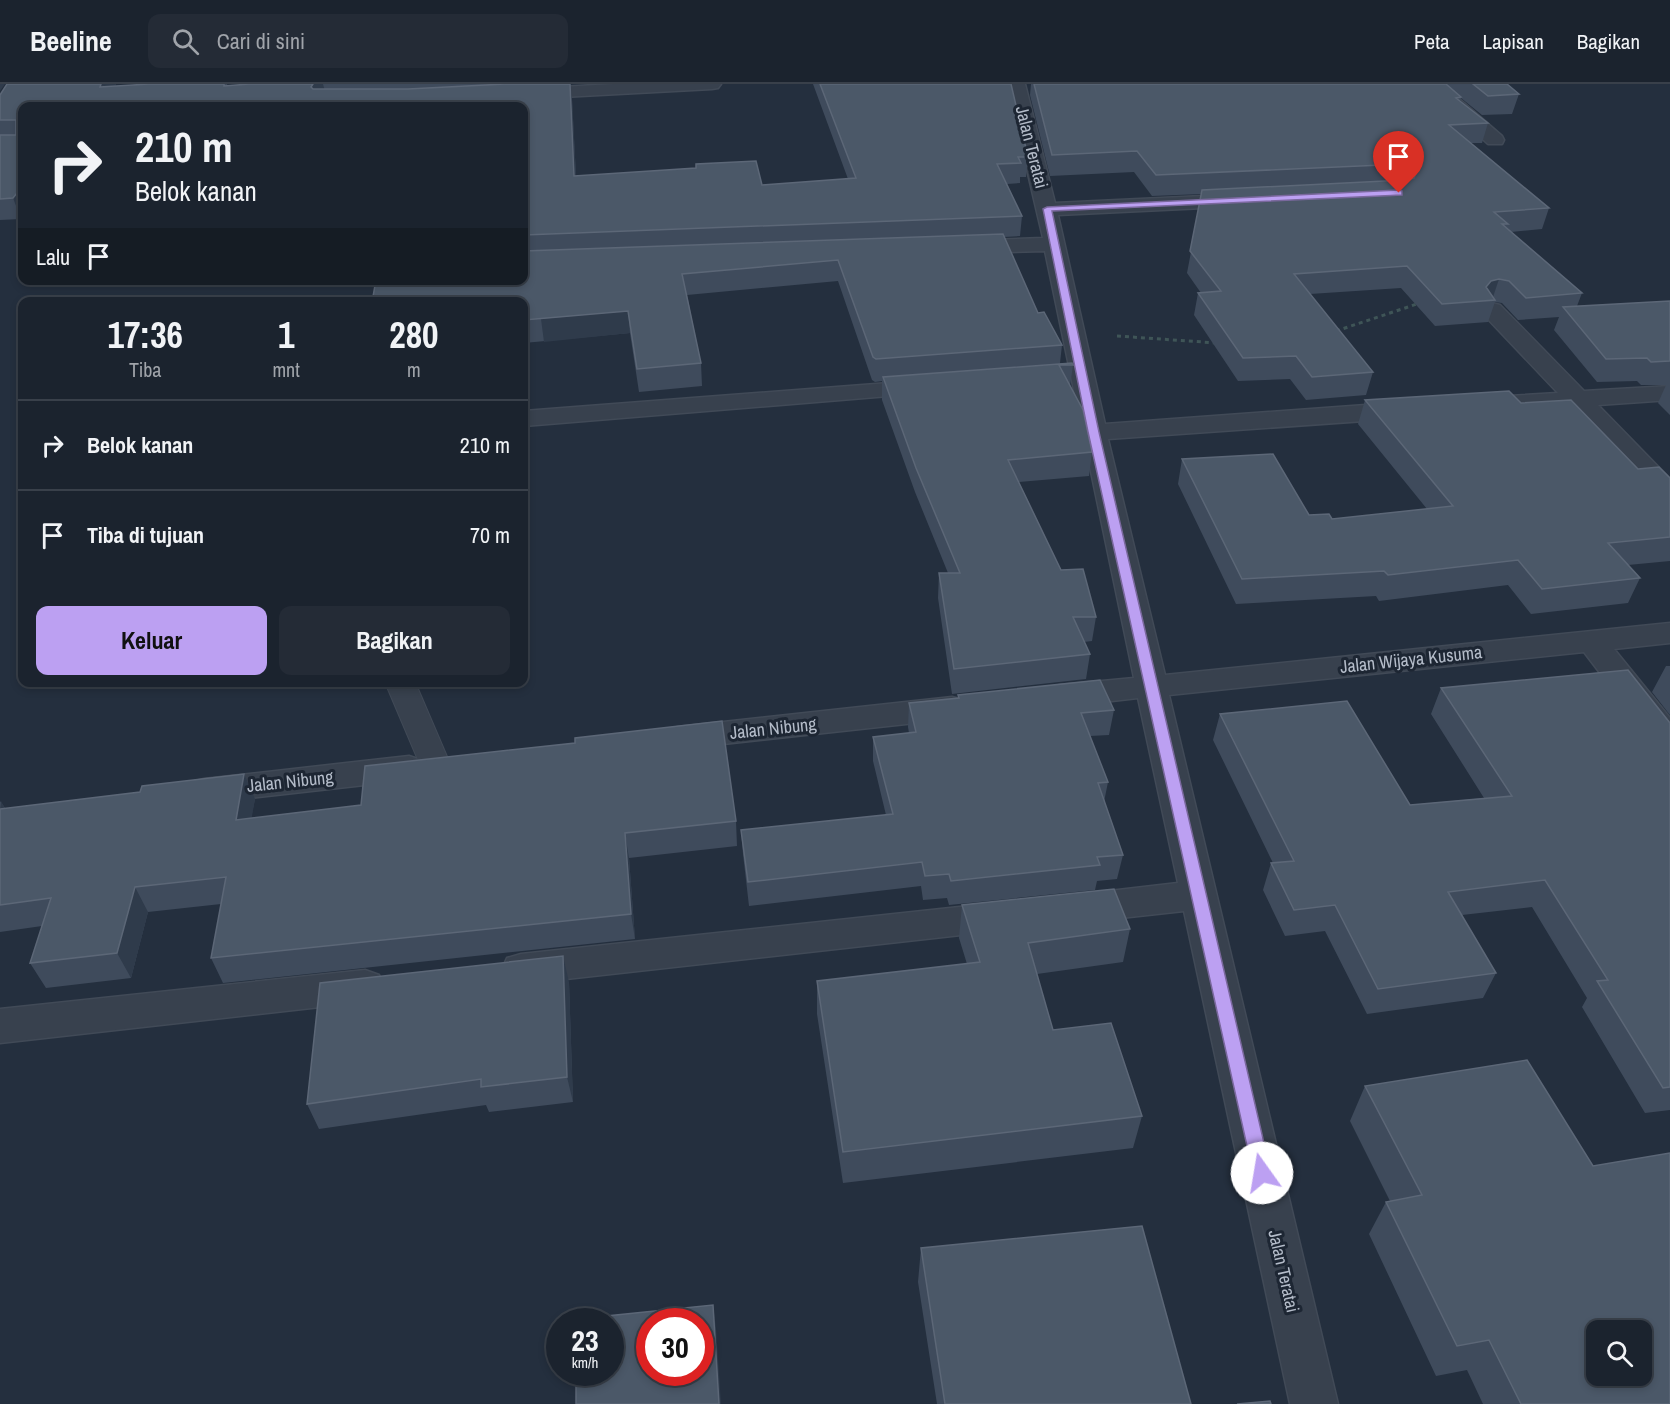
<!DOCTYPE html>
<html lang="id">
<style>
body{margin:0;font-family:"Archivo Narrow",sans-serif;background:#242b36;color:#f1f3f6;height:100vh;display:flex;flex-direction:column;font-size:22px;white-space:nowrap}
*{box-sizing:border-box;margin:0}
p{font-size:20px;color:#a0a4aa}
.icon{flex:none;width:33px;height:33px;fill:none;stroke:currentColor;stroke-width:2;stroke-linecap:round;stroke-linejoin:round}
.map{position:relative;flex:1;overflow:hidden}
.side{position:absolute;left:18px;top:213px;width:510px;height:390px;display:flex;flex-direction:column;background:#1b232e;border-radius:12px;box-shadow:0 3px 9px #0003,0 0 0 2px #39404a}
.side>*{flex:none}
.top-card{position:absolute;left:18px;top:18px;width:510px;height:183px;border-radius:12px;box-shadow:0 3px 9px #0003,0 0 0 2px #39404a;background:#1b232e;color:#f1f3f6;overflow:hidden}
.buttons{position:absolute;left:1586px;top:1236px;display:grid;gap:12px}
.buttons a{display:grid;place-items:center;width:66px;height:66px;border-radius:12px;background:#1b232e;box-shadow:0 3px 9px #0003,0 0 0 2px #39404a;font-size:30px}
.speed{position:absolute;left:546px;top:1224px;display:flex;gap:12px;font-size:30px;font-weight:700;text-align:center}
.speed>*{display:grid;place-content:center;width:78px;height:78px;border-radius:50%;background:#1b232e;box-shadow:0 3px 9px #0003,0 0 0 2px #39404a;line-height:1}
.speed small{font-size:15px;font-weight:400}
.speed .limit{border:9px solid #d22;background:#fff;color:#111}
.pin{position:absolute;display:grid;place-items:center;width:51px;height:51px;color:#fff;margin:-62px -26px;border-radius:50% 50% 50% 0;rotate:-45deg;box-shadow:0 0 6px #0007}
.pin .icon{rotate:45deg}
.me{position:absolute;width:66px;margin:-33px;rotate:347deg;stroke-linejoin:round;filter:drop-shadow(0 0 4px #0008)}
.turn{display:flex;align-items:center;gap:21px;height:126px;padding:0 18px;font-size:27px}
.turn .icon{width:78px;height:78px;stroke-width:2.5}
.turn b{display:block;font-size:42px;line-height:51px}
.then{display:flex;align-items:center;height:57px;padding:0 18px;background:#0003;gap:12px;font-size:22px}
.eta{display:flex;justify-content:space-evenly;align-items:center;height:102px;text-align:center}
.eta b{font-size:36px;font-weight:800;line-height:42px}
.cta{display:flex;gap:12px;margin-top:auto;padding:12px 18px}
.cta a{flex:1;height:69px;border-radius:12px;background:#bca0f2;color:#111;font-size:24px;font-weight:800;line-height:69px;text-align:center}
.cta a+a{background:#242b36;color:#f1f3f6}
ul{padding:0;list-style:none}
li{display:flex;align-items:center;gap:18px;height:90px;padding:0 18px;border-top:2px solid #39404a}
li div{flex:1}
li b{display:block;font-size:22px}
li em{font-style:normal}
header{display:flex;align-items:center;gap:36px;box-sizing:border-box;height:84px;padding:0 30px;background:#1b232e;border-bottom:2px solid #39404a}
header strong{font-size:28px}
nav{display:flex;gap:33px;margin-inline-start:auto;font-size:21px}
.search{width:420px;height:54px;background:#242b36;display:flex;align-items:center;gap:15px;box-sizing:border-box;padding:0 21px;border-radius:12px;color:#a0a4aa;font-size:22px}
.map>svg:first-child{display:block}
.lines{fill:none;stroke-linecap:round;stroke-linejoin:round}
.service-casing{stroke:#414a57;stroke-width:2}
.minor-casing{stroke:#414a57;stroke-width:3}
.path{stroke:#3f5557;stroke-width:3;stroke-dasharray:4 4;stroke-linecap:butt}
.service{fill:#38414e;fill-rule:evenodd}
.minor{fill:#38414e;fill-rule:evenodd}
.wall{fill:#3f4b5c}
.shaded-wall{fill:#2f3b4b}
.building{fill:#4b5868;stroke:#5c6777;stroke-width:1.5;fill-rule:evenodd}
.route{fill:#bca0f2;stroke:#7a689d;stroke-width:1.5}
.labels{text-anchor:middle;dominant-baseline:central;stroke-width:6;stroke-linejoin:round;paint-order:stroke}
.street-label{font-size:18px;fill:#b4bcc9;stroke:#1d2633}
</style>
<header>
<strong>Beeline</strong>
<div class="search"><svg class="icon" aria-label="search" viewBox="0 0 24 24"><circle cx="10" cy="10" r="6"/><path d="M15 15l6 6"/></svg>Cari di sini</div>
<nav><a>Peta</a><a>Lapisan</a><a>Bagikan</a></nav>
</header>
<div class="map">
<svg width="1670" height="1320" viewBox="0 0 1670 1320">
<rect width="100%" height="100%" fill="#242f3e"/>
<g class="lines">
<defs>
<path id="service" d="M 385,598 L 415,598 L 451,682 L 446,690 L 435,693 L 424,690 Z"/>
<path id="minor" d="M 614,0 L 721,0 L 718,4 L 712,5 L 525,15 L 519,14 L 516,10 L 519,6 L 525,5 Z
M 1007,0 L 1025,0 L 1055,119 L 1246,110 L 1253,112 L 1256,116 L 1253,120 L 1246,122 L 1058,131 L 1105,340 L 1407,318 L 1416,321 L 1420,326 L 1416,331 L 1407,334 L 1108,355 L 1165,591 L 1670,539 L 1670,559 L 1614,565 L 1670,634 L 1670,668 L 1658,665 L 1584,568 L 1169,611 L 1338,1320 L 1290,1320 L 1184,827 L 1075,839 L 1062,835 L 1057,825 L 1062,815 L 1075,811 L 1178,799 L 1138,614 L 1060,623 L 1049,620 L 1044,612 L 1049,604 L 1060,601 L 1134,594 L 1045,167 L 963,169 L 955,168 L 952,163 L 955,158 L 963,157 L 1043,154 Z
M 1423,0 L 1442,0 L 1502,52 L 1504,56 L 1502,60 L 1488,60 Z
M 1492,219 L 1500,221 L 1584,307 L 1670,302 L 1670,316 L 1598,321 L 1670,395 L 1670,419 L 1660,417 L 1572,323 L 1476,330 L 1467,327 L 1463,322 L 1467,317 L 1476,314 L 1558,309 L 1484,231 L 1481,226 L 1484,221 Z
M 928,296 L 937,298 L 940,303 L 937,308 L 524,342 L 524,327 Z
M 952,613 L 963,616 L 968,624 L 963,632 L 952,635 L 678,665 L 666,662 L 662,654 L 666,646 L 678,643 Z
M 409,672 L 421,676 L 426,684 L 421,692 L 409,696 L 204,719 L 192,716 L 187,707 L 192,698 L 204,695 Z
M 1006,818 L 1019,822 L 1025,832 L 1019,842 L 1006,846 L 521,900 L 507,896 L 502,885 L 507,874 L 521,870 Z
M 365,886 L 379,891 L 384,902 L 379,913 L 365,918 L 0,959 L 0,925 Z"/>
</defs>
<use href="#service" class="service-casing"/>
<use href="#minor" class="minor-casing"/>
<path class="path" d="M 1336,247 L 1420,219
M 1117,252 L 1217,259"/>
<use href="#service" class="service"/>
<use href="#minor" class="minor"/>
</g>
<path class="wall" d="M 7,0 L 116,0 L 115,2 L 149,0 L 227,0 L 228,2 L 249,0 L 498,0 L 572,15 L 576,92 L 762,101 L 848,95 L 813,0 L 1011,0 L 1028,73 L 1026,93 L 1020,93 L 1020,99 L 1007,100 L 1022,132 L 1020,152 L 1004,153 L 1038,229 L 1062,261 L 1060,279 L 1073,281 L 1070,302 L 1092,368 L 1089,392 L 1019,398 L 1061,486 L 1096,533 L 1092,557 L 1084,558 L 1090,570 L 1086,595 L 952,610 L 938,514 L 939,489 L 948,489 L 915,408 L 882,316 L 882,297 L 875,298 L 872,296 L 838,197 L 687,211 L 701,279 L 702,302 L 639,308 L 630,249 L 524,259 L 524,22 L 22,22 L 22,133 L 21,135 L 0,136 L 0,11 Z
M 1031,0 L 1507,0 L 1519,10 L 1512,30 L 1482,31 L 1461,14 L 1460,17 L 1488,39 L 1482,59 L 1471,59 L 1549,124 L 1542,145 L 1511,148 L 1582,209 L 1577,222 L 1670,217 L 1670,331 L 1658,319 L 1666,301 L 1641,301 L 1637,297 L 1597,298 L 1554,246 L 1559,233 L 1518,236 L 1502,219 L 1495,218 L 1488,238 L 1435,242 L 1401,204 L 1310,210 L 1373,288 L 1366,311 L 1306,316 L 1290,295 L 1238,297 L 1194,231 L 1198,209 L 1201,209 L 1187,189 L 1202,110 L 1152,112 L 1134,88 L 1050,92 L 1030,11 Z
M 1365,316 L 1521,319 L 1638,385 L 1670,394 L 1670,477 L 1628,481 L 1640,494 L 1628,519 L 1531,530 L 1508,501 L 1379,517 L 1376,512 L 1236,520 L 1178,400 L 1182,375 L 1309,431 L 1332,435 L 1427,425 L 1358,340 Z
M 1666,582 L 1670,582 L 1670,631 L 1652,608 Z
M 250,598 L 304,598 L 251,603 Z
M 1441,604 L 1670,639 L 1670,1026 L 1645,1029 L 1582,923 L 1587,914 L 1532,823 L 1462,831 L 1496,889 L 1483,914 L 1367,930 L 1325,847 L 1285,852 L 1263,806 L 1271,779 L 1273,779 L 1213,656 L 1220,630 L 1410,721 L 1484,714 L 1431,630 Z
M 958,611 L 1114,626 L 1109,651 L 1090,652 L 1108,698 L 1104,718 L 1123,771 L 1117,795 L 1097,797 L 1095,806 L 949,821 L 947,814 L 923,816 L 921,802 L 749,822 L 743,770 L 741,746 L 886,731 L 873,677 L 873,653 L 909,649 L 908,643 L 909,619 L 958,614 Z
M 255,715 L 251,734 L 736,737 L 737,762 L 629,774 L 635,855 L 223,899 L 211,874 L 221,820 L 148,828 L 131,894 L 46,904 L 30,879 L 42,842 L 0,848 L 0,717 L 5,724 Z
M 962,821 L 1130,845 L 1123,878 L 1037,890 L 1053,946 L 1142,1032 L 1133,1064 L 843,1099 L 817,930 L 817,897 L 967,880 L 959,854 Z
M 569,898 L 573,1018 L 489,1028 L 486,1021 L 319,1045 L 307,1020 Z
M 1365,1002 L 1670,1320 L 1483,1320 L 1467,1286 L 1436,1292 L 1369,1150 L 1386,1118 L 1390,1117 L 1350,1037 Z
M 921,1164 L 1191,1320 L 937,1320 L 918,1198 Z"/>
<path class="shaded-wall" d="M 0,0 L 5,0 L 0,7 Z
M 101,0 L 116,0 L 106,21 L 100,3 Z
M 313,0 L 323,0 L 327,15 L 311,3 Z
M 570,0 L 572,15 L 577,112 L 574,92 Z
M 17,109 L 22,124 L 22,133 L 21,135 L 13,114 Z
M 1499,195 L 1492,216 L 1486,203 L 1491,197 Z
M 628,227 L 630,249 L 544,258 L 541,235 Z
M 244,690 L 255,715 L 247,761 L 236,736 Z
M 1,717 L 15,743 L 0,728 Z
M 625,749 L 629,774 L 635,855 L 631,830 Z
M 135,803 L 148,828 L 131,894 L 117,869 Z
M 563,872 L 569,898 L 573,1018 L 567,993 Z
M 713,1221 L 716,1244 L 721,1320 L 719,1320 Z"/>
<path class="building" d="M 7,0 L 101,0 L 100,3 L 149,0 L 224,0 L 224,2 L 249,0 L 313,0 L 311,3 L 313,5 L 408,5 L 505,0 L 570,0 L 574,92 L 696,84 L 696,80 L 756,77 L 762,101 L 856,94 L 820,0 L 1011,0 L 1028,73 L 1018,73 L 1021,79 L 997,80 L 1022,132 L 524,151 L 524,22 L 22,22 L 22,109 L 17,109 L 13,114 L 0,115 L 0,51 L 16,51 L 16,36 L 0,36 L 0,11 Z
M 1034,0 L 1446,0 L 1461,13 L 1456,14 L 1488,39 L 1449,41 L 1549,124 L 1494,128 L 1508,140 L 1502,140 L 1582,209 L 1526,214 L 1509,197 L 1499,195 L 1491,197 L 1486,203 L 1495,216 L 1442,220 L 1407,182 L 1294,190 L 1373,288 L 1312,293 L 1296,272 L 1243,274 L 1198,209 L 1221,207 L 1190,167 L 1202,106 L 1405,96 L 1414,94 L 1417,87 L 1412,82 L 1405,80 L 1156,91 L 1137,67 L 1052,71 Z
M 1473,0 L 1507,0 L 1519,10 L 1488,12 Z
M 1003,150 L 1038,229 L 1044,228 L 1062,261 L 876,275 L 873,273 L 838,176 L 682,190 L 701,279 L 637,285 L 628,227 L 524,236 L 524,218 L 372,218 L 376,196 L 524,196 L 524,167 Z
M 1670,217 L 1670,277 L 1651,278 L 1647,274 L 1606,275 L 1563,223 Z
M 1072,279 L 1073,281 L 1059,281 L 1083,326 L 1092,368 L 1008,376 L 1061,486 L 1083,485 L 1096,533 L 1073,533 L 1090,570 L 954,585 L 939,489 L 960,489 L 916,384 L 883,293 Z
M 1509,307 L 1521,319 L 1571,316 L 1638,385 L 1659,383 L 1670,394 L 1670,453 L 1608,459 L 1640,494 L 1542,505 L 1518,476 L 1388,491 L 1384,487 L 1242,495 L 1182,375 L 1273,370 L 1309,431 L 1329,430 L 1332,435 L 1453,422 L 1365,316 Z
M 1628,586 L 1670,639 L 1670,1003 L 1663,1004 L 1597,897 L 1608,896 L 1545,796 L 1448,808 L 1496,889 L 1378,905 L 1335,821 L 1294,826 L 1271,779 L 1294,777 L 1220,630 L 1347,617 L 1410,721 L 1512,712 L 1441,604 Z
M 1100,596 L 1114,626 L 1081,629 L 1108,698 L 1098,699 L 1123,771 L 1097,773 L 1100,781 L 951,797 L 949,790 L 925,792 L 922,778 L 748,798 L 741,746 L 893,730 L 873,653 L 916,648 L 909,619 L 959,614 L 958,611 Z
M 722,637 L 736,737 L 625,749 L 631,830 L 211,874 L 226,793 L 135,803 L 117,869 L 30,879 L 51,814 L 0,821 L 0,725 L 140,708 L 142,702 L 244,690 L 236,736 L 361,721 L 365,682 L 575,659 L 575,654 Z
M 1114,805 L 1130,845 L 1028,859 L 1053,946 L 1111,939 L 1142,1032 L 843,1068 L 817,897 L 980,878 L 962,821 Z
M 563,872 L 567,993 L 481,1003 L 481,995 L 307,1020 L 320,899 Z
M 1527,976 L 1593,1082 L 1670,1069 L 1670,1320 L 1521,1320 L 1489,1256 L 1457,1262 L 1386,1118 L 1422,1111 L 1365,1002 ZM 1596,1246 L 1641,1246 L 1641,1292 L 1596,1292 Z
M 1142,1142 L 1191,1320 L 945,1320 L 921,1164 Z
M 713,1221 L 719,1320 L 576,1320 L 576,1288 L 610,1288 L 610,1238 L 577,1238 L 577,1235 ZM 650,1238 L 700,1238 L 700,1288 L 650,1288 Z
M 1270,1317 L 1271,1320 L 1237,1320 Z"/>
<path class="route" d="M 1399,106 L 1402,107 L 1402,111 L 1052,127 L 1099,348 L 1271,1089 L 1268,1094 L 1262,1097 L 1255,1094 L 1253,1089 L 1088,348 L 1043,125 L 1047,123 Z"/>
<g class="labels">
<g class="street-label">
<text transform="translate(1032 63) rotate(76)">Jalan Teratai</text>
<text transform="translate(1411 575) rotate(-6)">Jalan Wijaya Kusuma</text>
<text transform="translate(773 644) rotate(-6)">Jalan Nibung</text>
<text transform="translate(290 697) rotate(-6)">Jalan Nibung</text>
<text transform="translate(1284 1187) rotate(77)">Jalan Teratai</text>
</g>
</g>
</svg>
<div class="buttons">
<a><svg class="icon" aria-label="search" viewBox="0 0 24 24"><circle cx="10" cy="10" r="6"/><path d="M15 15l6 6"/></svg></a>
</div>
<div class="speed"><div>23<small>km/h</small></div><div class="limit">30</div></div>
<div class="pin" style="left:1399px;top:109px;background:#d93025"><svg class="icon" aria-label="arrive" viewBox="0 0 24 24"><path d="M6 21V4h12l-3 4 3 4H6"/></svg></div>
<svg class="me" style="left:1262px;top:1089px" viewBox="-20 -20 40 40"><circle r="19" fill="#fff"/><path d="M0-13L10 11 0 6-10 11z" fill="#bca0f2"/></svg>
<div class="top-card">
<div class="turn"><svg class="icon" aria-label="right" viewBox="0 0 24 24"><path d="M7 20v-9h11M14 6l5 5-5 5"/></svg><div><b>210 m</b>Belok kanan</div></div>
<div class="then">Lalu<svg class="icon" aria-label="arrive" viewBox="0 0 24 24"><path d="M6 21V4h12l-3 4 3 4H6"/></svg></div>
</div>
<section class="side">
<div class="eta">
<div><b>17:36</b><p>Tiba</p></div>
<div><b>1</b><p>mnt</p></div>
<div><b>280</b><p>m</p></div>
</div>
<ul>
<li><svg class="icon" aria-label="right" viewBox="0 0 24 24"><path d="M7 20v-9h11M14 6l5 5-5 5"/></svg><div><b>Belok kanan</b></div><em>210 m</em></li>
<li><svg class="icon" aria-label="arrive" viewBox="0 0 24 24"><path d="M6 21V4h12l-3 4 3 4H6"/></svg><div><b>Tiba di tujuan</b></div><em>70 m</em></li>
</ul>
<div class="cta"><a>Keluar</a><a>Bagikan</a></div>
</section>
</div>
